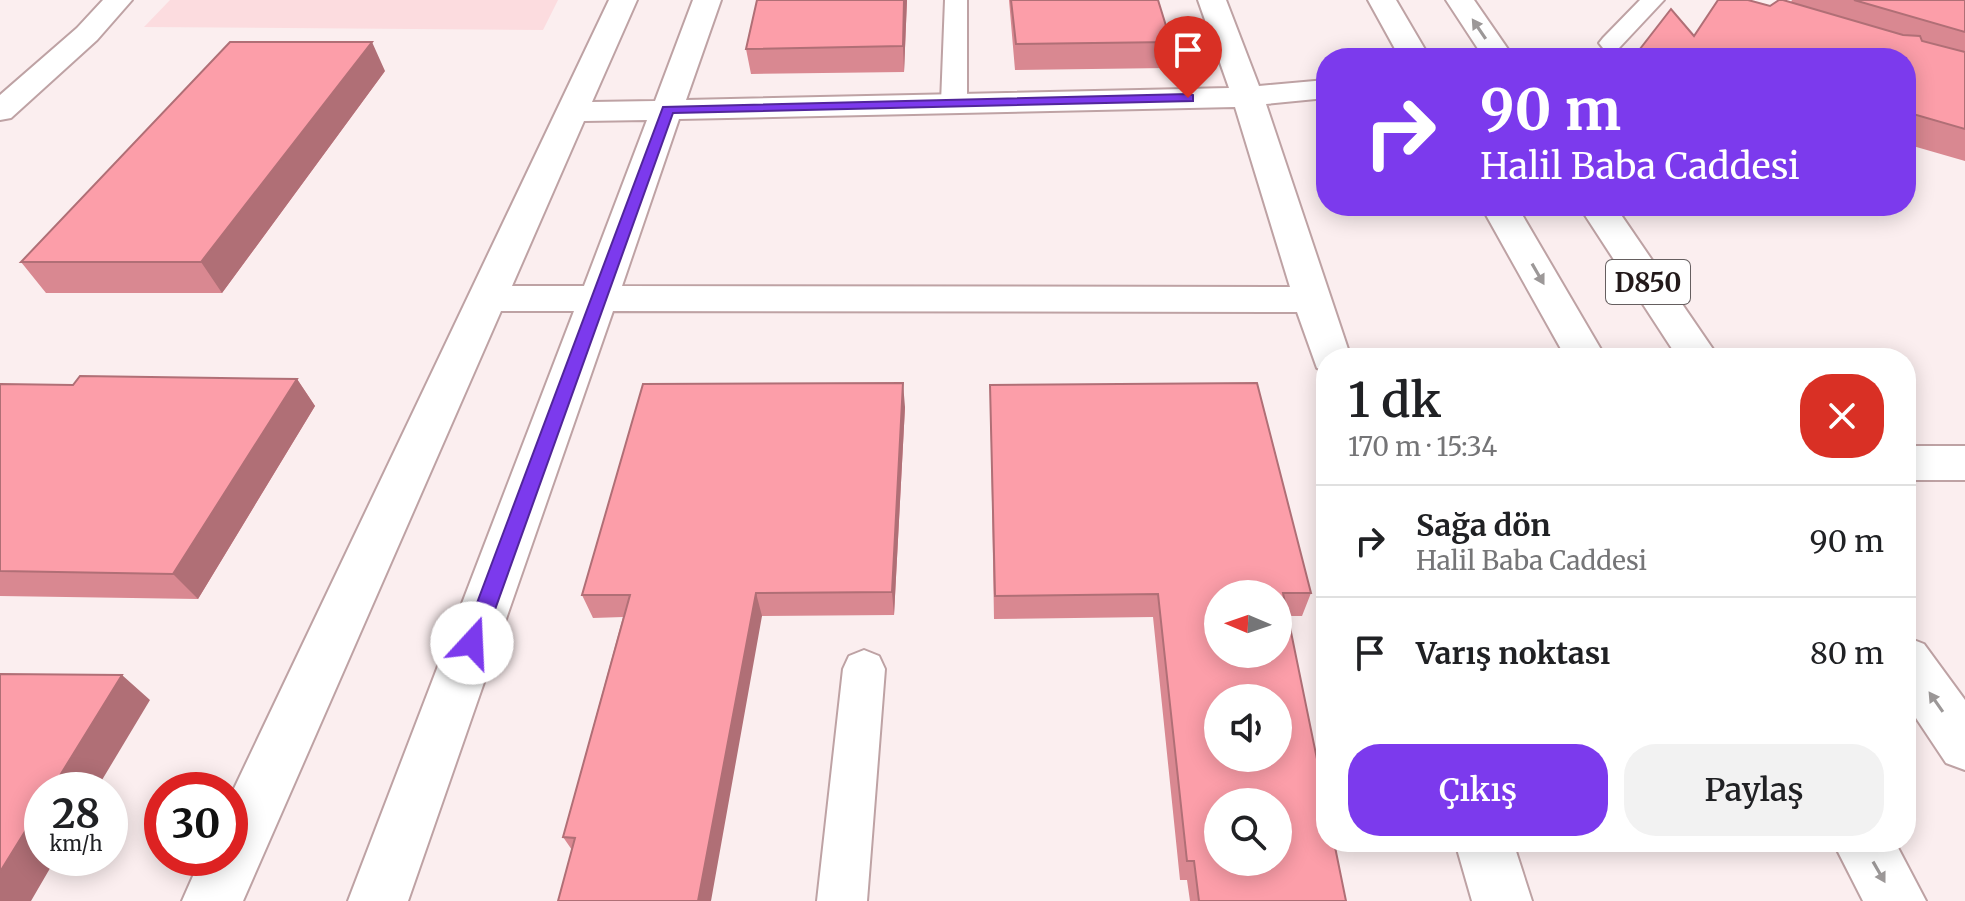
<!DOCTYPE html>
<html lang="tr">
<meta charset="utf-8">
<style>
body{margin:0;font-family:Merriweather,serif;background:#f2f2f2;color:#202124;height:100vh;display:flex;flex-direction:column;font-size:30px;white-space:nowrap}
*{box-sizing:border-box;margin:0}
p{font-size:26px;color:#757577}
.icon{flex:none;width:44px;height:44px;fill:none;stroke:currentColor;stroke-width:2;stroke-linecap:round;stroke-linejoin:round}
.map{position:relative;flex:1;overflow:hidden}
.side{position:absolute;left:1316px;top:348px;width:600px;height:504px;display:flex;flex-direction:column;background:#fff;border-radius:32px;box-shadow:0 4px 20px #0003}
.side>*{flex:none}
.top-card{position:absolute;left:1316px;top:48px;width:600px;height:168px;border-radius:32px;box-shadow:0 4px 20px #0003;background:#7c3aed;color:#fff;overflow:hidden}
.needle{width:52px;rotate:272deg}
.tools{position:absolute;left:1204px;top:580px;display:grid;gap:16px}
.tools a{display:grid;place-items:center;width:88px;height:88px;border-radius:50%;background:#fff;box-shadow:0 4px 20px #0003;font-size:40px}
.speed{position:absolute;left:24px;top:772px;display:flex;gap:16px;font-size:40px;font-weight:700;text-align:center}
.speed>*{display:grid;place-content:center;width:104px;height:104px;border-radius:50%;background:#fff;box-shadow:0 4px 20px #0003;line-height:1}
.speed small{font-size:20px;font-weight:400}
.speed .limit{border:12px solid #d22;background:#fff;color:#111}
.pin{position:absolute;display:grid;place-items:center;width:68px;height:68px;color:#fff;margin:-82px -34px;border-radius:50% 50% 50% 0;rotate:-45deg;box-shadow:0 0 8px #0007}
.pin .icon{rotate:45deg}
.me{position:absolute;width:88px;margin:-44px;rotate:20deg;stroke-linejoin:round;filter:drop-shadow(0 0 6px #0008)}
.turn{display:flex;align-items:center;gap:28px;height:168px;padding:0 32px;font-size:36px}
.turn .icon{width:104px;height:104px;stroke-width:2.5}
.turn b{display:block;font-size:56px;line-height:68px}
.round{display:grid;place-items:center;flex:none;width:84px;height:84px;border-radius:32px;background:#f2f2f2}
.headline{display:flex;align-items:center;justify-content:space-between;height:136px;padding:0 32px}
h1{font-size:48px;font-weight:600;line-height:60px}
.action{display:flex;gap:16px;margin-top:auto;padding:16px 32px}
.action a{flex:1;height:92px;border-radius:32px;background:#7c3aed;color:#fff;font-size:32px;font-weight:600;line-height:92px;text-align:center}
.action a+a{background:#f2f2f2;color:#202124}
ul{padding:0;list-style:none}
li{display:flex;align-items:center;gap:24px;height:112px;padding:0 32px;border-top:2px solid #e0e0e0}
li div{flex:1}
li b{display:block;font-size:30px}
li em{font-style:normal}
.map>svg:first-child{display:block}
.built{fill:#fcdcdf}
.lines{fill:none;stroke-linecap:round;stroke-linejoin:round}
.service-casing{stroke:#bea2a4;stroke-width:4}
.minor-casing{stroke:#bea2a4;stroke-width:4}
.trunk-casing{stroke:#bea2a4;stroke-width:4}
.service{fill:#fff;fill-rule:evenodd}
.minor{fill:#fff;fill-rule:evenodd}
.trunk{fill:#fff;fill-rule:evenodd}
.wall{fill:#d98891}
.shaded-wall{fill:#b06f76}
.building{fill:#fc9ea9;stroke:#b06f76;stroke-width:2;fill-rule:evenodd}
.oneway{fill:#9c9898}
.route{fill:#7c3aed;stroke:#51269a;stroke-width:2}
.labels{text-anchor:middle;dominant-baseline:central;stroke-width:7;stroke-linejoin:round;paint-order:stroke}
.shield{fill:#fff;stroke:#655e5f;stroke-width:2}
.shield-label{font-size:26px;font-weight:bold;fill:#23191a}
</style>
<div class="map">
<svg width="1965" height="901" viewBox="0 0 1965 901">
<rect width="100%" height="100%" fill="#fbeeef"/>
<path class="built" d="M 170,0 L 558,0 L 543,30 L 144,27 Z"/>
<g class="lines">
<defs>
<path id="service" d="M 945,0 L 967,0 L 967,103 L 963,108 L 945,108 L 941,103 Z
M 1640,0 L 1664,0 L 1619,48 L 1603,48 L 1599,43 L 1603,38 Z
M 864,650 L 879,656 L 885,669 L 867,901 L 817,901 L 843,669 L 849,656 Z"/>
<path id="minor" d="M 103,0 L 132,0 L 97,40 L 11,118 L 0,120 L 0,95 L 77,28 Z
M 609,0 L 637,0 L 592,102 L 655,101 L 693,0 L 721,0 L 686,100 L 1229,88 L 1198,0 L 1226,0 L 1259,86 L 1326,80 L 1326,98 L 1266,104 L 1351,358 L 1326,358 L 1326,371 L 1317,368 L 1297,312 L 613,311 L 408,901 L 348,901 L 574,311 L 501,311 L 243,901 L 182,901 L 201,858 L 230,858 L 230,797 ZM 1235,107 L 1290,287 L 622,286 L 679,119 ZM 647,120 L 584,286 L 512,286 L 584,121 Z
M 1906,446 L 1965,446 L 1965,480 L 1906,480 Z
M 1455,842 L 1513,842 L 1532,901 L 1472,901 Z"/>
<path id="trunk" d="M 1368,0 L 1396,0 L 1430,58 L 1400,58 Z
M 1446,0 L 1474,0 L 1514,58 L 1484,58 Z
M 1481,206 L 1517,206 L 1606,358 L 1566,358 Z
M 1579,206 L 1615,206 L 1719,358 L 1678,358 Z
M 1906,637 L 1924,644 L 1965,700 L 1965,770 L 1946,763 L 1906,703 Z
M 1833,842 L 1895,842 L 1926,901 L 1863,901 Z"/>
</defs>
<use href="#service" class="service-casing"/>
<use href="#minor" class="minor-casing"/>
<use href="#trunk" class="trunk-casing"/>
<use href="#service" class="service"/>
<use href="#minor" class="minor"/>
<use href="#trunk" class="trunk"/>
</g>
<path class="wall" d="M 907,0 L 904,72 L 751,74 L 746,49 Z
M 1009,0 L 1158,0 L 1171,42 L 1167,68 L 1015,70 Z
M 1792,0 L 1965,0 L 1965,161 L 1906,144 L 1906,58 L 1633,58 L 1770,6 L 1791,2 Z
M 385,71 L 222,293 L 46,293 L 21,262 Z
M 297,379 L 315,406 L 198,599 L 0,596 L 0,384 L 73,385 Z
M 990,385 L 1311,593 L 1302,616 L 1288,616 L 1346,901 L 1190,901 L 1187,880 L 1180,880 L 1153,617 L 994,619 Z
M 905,407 L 894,615 L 762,616 L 572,850 L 563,837 L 623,617 L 593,618 L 582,595 Z"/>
<path class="shaded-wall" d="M 904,0 L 907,0 L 904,72 L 903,46 Z
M 372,42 L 385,71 L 222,293 L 201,262 Z
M 297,379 L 315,406 L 198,599 L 173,574 Z
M 903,383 L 905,407 L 894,615 L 892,592 Z
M 756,593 L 762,616 L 711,901 L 698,901 Z
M 122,675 L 150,700 L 96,790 L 51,790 Z
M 42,804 L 42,858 L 56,858 L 31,901 L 0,901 L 0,872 Z"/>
<path class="building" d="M 757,0 L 904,0 L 903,46 L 746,49 Z
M 1011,0 L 1158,0 L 1171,42 L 1016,44 Z
M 1718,0 L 1748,0 L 1770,6 L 1779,0 L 1783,0 L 1903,35 L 1920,36 L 1922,41 L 1965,52 L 1965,129 L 1906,112 L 1906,58 L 1723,58 L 1709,54 L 1713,58 L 1633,58 L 1671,9 L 1694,36 Z
M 1854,0 L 1965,0 L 1965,32 Z
M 230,42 L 372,42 L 201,262 L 21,262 Z
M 80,376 L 297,379 L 173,574 L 0,571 L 0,384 L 73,385 Z
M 903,383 L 892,592 L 756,593 L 698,901 L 558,901 L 575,838 L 563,837 L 630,595 L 582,595 L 643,384 Z
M 1257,383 L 1311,593 L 1283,593 L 1326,803 L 1326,842 L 1334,842 L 1346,901 L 1199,901 L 1194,861 L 1187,861 L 1158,594 L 995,596 L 990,385 ZM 1218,594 L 1278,594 L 1278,654 L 1218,654 ZM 1218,698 L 1278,698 L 1278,758 L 1218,758 ZM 1218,802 L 1278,802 L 1278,862 L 1218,862 Z
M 0,674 L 122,675 L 51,790 L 42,790 L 42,804 L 0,872 Z"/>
<defs><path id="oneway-solid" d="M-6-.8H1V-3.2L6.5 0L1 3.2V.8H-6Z" transform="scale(2)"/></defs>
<g class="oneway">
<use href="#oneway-solid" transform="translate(1479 29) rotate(-124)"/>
<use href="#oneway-solid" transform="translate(1538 274) rotate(60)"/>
<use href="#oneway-solid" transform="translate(1936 702) rotate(-125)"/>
<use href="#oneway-solid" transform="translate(1879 872) rotate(60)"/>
</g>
<path class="route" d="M 1188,94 L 1193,95 L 1193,101 L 673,113 L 483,643 L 480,649 L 472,652 L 465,649 L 462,643 L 663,107 Z"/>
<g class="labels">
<rect class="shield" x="1606" y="260" width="84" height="44" rx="6"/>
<g class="shield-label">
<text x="1648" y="282">D850</text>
</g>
</g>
</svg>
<div class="tools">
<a><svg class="needle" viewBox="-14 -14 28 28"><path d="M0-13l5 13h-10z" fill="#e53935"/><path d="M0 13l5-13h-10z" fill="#757577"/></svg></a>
<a><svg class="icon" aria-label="sound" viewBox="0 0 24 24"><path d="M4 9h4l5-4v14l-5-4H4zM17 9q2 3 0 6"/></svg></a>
<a><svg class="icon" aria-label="search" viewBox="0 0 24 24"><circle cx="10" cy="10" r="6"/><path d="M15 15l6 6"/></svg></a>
</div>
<div class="speed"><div>28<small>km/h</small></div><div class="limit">30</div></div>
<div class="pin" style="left:1188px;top:98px;background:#d93025"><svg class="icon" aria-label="arrive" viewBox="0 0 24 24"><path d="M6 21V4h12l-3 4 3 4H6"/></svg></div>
<svg class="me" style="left:472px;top:643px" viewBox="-20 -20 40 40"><circle r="19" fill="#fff"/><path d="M0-13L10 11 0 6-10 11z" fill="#7c3aed"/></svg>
<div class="top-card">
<div class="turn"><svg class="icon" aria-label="right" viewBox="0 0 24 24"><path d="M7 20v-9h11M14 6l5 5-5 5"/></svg><div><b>90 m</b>Halil Baba Caddesi</div></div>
</div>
<section class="side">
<div class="headline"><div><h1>1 dk</h1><p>170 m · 15:34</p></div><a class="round" style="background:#d93025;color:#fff"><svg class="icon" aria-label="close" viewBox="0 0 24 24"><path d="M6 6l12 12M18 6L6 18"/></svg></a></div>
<ul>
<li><svg class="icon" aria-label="right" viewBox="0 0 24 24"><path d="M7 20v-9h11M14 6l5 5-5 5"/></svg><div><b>Sağa dön</b><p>Halil Baba Caddesi</p></div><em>90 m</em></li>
<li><svg class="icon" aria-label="arrive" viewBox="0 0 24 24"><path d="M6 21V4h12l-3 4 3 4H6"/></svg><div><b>Varış noktası</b></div><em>80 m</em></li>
</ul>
<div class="action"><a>Çıkış</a><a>Paylaş</a></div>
</section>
</div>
